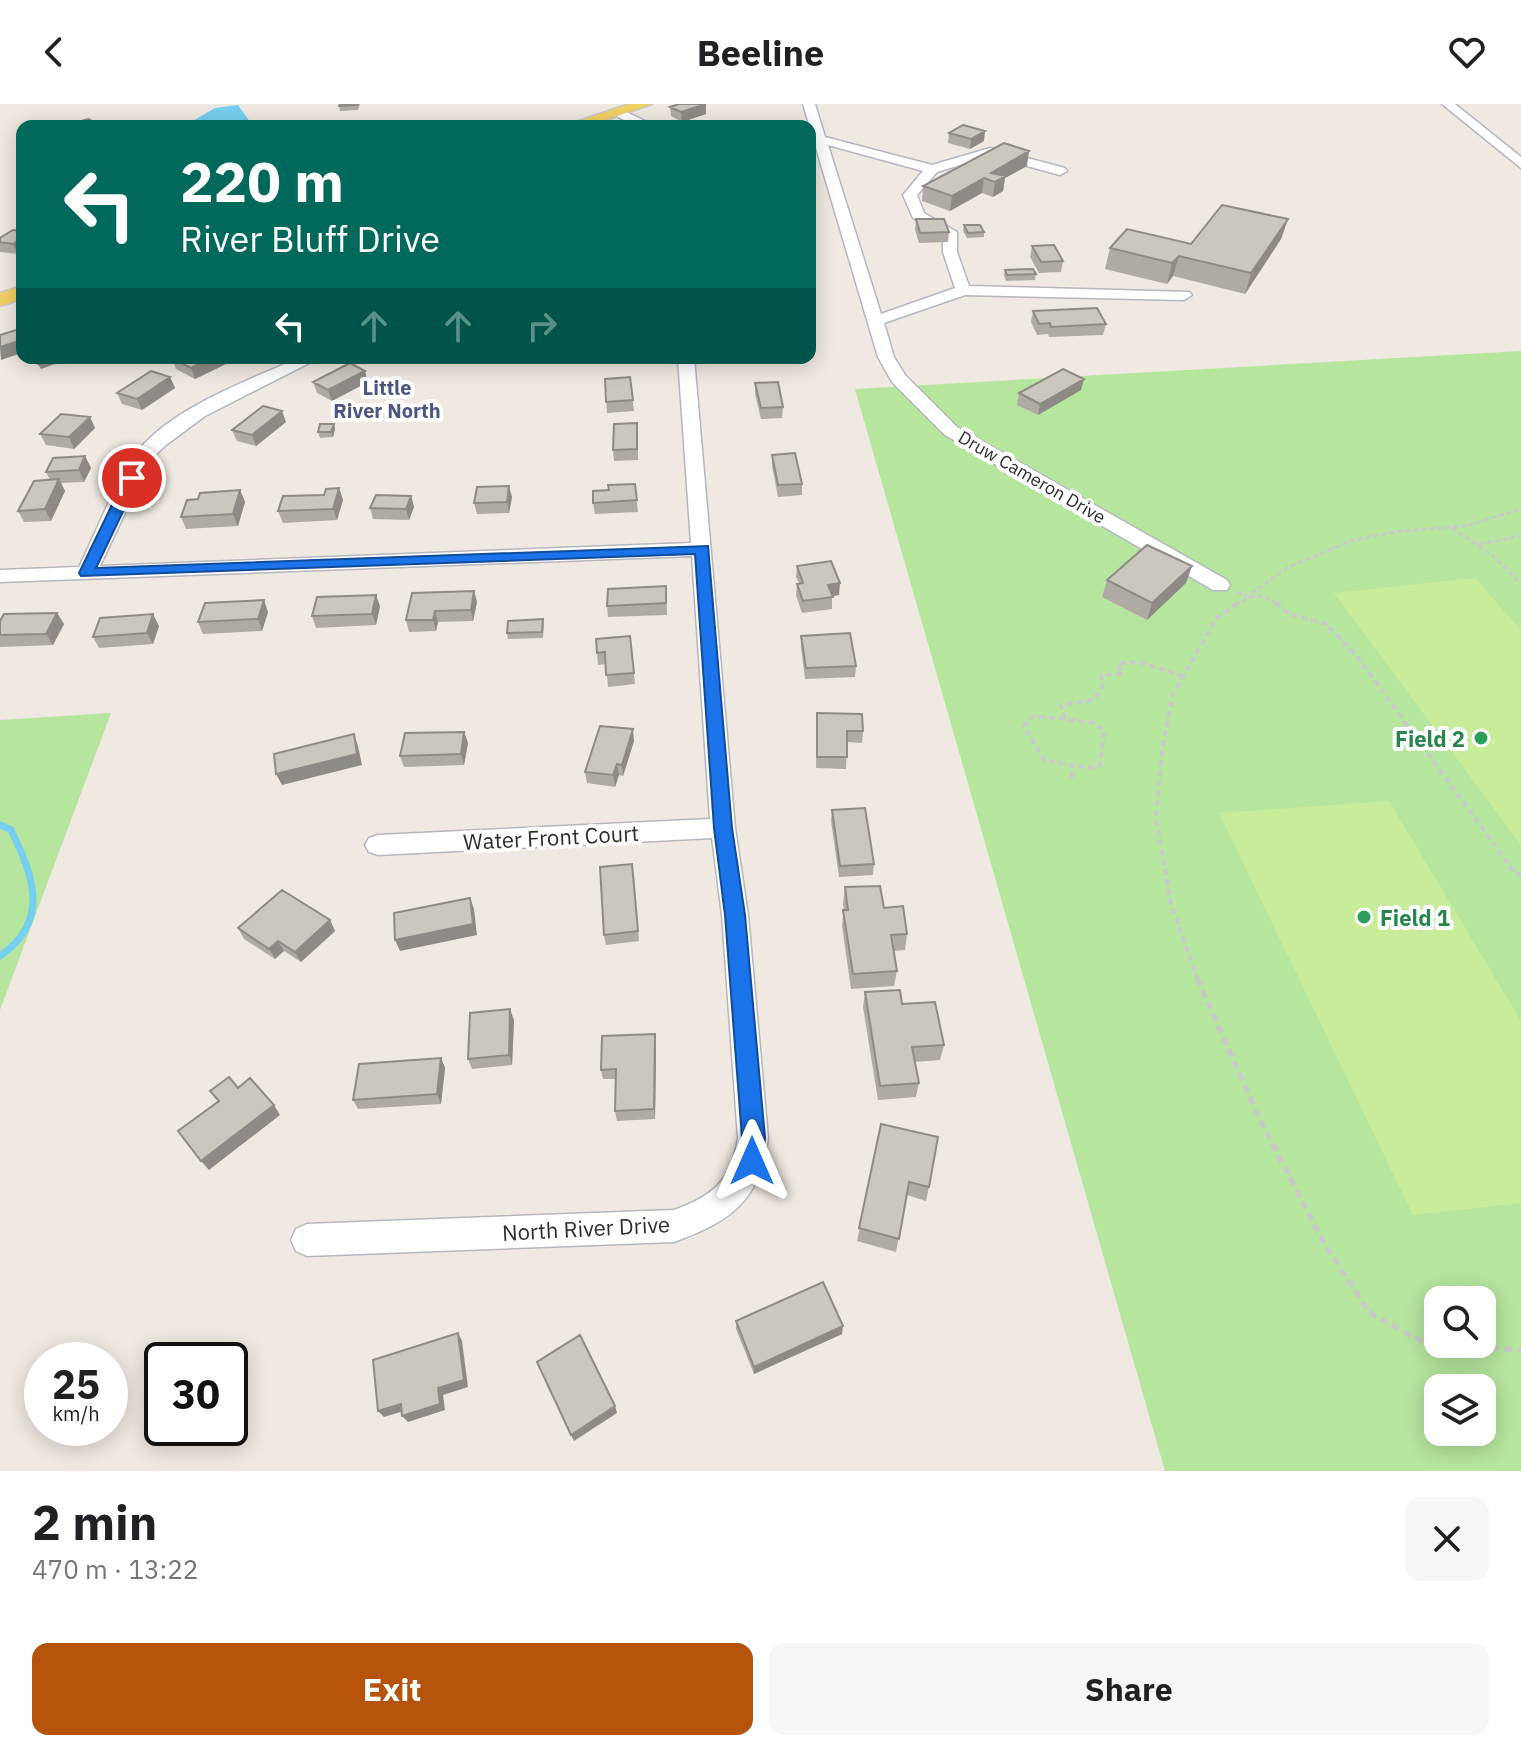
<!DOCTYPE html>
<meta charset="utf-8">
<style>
body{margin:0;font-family:"IBM Plex Sans",sans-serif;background:#f6f6f6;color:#202124;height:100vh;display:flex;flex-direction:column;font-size:30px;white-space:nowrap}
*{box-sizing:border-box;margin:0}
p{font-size:26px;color:#757577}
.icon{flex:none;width:44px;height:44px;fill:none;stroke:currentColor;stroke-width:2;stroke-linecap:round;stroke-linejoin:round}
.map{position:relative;height:1367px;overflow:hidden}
.panel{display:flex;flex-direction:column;background:#fff;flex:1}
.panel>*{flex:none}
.guide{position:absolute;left:16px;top:16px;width:800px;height:244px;border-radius:16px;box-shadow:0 4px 20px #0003;background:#00695c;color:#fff;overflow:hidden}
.tools{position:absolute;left:1424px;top:1182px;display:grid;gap:16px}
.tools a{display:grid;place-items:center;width:72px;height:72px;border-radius:16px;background:#fff;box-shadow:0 4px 20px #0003;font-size:40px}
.speed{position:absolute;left:24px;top:1238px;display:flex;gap:16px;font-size:40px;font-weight:700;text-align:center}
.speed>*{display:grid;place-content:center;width:104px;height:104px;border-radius:50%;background:#fff;box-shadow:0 4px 20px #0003;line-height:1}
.speed small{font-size:20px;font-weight:400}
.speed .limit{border:4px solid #111;border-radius:12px;background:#fff;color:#111}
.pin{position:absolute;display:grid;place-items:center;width:68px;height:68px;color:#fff;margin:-34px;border:4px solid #fff;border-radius:50%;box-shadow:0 2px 8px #0007}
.me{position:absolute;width:88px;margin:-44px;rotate:0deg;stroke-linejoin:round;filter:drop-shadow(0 0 6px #0008)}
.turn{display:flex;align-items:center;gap:28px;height:168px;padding:0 32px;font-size:36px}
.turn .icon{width:104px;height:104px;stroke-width:2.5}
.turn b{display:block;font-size:56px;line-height:68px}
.lanes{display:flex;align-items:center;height:76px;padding:0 32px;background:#0003;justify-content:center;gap:40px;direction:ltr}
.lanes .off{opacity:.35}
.round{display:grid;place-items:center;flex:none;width:84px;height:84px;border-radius:16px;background:#f6f6f6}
.head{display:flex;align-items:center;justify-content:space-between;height:136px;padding:0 32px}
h1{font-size:48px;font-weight:800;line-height:60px}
.button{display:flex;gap:16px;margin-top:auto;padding:16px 32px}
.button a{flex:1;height:92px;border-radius:16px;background:#b45309;color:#fff;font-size:32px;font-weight:800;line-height:92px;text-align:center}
.button a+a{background:#f6f6f6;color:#202124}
header{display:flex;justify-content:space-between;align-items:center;height:104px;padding:0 32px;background:#fff;font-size:36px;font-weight:800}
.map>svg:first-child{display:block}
.green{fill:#b6e59e;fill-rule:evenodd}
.pitch{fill:#c9ec9a}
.water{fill:#75cff0}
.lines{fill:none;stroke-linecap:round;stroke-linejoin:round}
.stream{stroke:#75cff0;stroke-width:7}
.minor-casing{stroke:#b4b7c1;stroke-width:3}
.major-casing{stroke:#c9c9c9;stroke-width:3}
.path-far2{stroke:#c9c9c9;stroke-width:3;stroke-dasharray:5 3;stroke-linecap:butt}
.path-far1{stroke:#c9c9c9;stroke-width:4;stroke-dasharray:6 4;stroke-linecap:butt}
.path{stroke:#c9c9c9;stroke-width:5;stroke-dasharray:8 5;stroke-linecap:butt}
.minor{fill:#fff;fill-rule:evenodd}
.major{fill:#f2d163;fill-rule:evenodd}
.wall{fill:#afaba4}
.shaded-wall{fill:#8e8b86}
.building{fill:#cbc7bf;stroke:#8e8b86;stroke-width:2}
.route{fill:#1a73e8;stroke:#114b97;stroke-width:2}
.leisure-dot{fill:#2e9e5b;stroke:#fff;stroke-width:3}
.labels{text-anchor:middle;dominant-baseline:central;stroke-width:8;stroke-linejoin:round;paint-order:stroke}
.far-street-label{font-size:18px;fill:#2e2e2e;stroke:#fff}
.far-neighbourhood-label{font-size:20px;font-weight:bold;fill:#4d5680;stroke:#fff}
.leisure-label{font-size:22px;font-weight:bold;fill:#27864d;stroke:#fff;text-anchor:end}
.street-label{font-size:22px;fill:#2e2e2e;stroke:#fff}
</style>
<header><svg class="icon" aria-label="back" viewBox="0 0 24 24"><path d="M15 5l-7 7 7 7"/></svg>Beeline<svg class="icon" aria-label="heart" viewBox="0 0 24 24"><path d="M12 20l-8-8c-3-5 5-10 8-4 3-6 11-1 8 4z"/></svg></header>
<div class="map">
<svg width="1521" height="1367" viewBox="0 0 1521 1367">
<rect width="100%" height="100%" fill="#efe9e1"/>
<path class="green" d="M 1521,247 L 1521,1367 L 1165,1367 L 855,285 ZM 1438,1196 L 1482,1196 L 1482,1240 L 1438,1240 ZM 1438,1284 L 1482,1284 L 1482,1328 L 1438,1328 Z
M 111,609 L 0,906 L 0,616 Z"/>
<path class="pitch" d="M 1475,474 L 1521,526 L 1521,741 L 1334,489 Z
M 1389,697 L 1521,917 L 1521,1099 L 1413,1111 L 1219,709 Z"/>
<path class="water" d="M 238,1 L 253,22 L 184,22 L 215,4 Z"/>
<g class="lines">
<path class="stream" d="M 0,721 L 11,726 C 33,771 51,817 0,852"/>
<defs>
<path id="minor" d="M 803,0 L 815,0 L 825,33 L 932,61 L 990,44 L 1065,64 L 1067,67 L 1060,71 L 990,52 L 937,68 L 917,91 L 924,109 L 957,128 L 957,148 L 969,182 L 1189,188 L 1192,191 L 1184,196 L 965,191 L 884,219 L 894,253 L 905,271 L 957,323 L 1227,476 L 1230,481 L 1227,486 L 1213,486 L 945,331 L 892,278 L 878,253 ZM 828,41 L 923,67 L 903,91 L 913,114 L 943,130 L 943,148 L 955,184 L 881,210 Z
M 1442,0 L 1455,0 L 1521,53 L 1521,64 Z
M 620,5 L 649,19 L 651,22 L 636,22 L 616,12 L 614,9 Z
M 298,254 L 319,254 L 205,312 L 166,341 L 150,356 L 100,462 L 691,439 L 678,254 L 694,254 L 735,724 L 748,811 L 768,1034 C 760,1097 731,1117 674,1138 L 307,1152 L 296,1147 L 291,1136 L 296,1125 L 307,1120 L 674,1106 C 713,1092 732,1076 738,1034 L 722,811 L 712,734 L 378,751 L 369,748 L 365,741 L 369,734 L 378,731 L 710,715 L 692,452 L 0,478 L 0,466 L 79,463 C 95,431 115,379 134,352 C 169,304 246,278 298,254 Z"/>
<path id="major" d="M 629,0 L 652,0 L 588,22 L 564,22 Z
M 22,182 L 22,195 L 0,202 L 0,189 Z"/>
</defs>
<use href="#minor" class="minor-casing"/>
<use href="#major" class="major-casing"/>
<path class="path-far2" d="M 1452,424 L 1491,450 L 1521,480
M 1479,440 L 1521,432
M 1237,488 L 1248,492 L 1287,464 L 1353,436 L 1400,427 L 1466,422 L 1521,405
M 1235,501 C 1251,490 1263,489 1278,501"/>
<path class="path-far1" d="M 1276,499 L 1289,510 L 1326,520 L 1356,551 L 1515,769 L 1521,771
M 1065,615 L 1034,612 L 1024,622 L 1044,656 L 1071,661
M 1072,674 L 1071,661 L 1094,664 L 1100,661 L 1104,626 L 1094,619 L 1065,615 L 1061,601 L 1093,596 L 1103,584 L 1101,571 L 1122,570 L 1118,559 L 1139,558 L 1183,572
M 1198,876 L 1171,800 L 1156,714 L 1162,646 L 1173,590 L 1216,515 L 1238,499"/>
<path class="path" d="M 1197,874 L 1260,1016 L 1325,1141 L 1369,1208 L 1426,1240 L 1521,1246"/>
<use href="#minor" class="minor"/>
<use href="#major" class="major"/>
</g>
<path class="wall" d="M 360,0 L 358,6 L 340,7 L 339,2 Z
M 670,3 L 706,10 L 682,18 L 671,12 Z
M 949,29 L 984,37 L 970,45 L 948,39 Z
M 1027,62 L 1005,74 L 1003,87 L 993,93 L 982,89 L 950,107 L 922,97 L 923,82 Z
M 916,115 L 949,128 L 948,138 L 919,139 L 915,126 Z
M 1288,115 L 1281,135 L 1245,190 L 1173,172 L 1167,180 L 1105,165 L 1110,144 L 1191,140 Z
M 964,121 L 984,128 L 984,133 L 967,134 L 963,127 Z
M 22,127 L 18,150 L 0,148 L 0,134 Z
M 1032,142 L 1063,157 L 1061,168 L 1039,169 L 1030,153 Z
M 1005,166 L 1036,170 L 1035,176 L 1006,177 L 1004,171 Z
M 1033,207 L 1106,220 L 1103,231 L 1049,233 L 1048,230 L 1037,231 L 1031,218 Z
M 172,254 L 232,257 L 195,275 L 176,265 Z
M 170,273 L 175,284 L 142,306 L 122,300 L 117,289 Z
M 630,273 L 634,307 L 607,309 L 605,275 Z
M 1084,275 L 1081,286 L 1038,311 L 1017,301 L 1019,289 Z
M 313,278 L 368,278 L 332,297 L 317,289 Z
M 755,279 L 783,303 L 782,314 L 761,315 L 755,290 Z
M 90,313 L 95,324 L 74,345 L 46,341 L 40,330 Z
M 286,318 L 256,342 L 237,337 L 232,326 Z
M 334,320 L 335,325 L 333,333 L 320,334 L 318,328 Z
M 638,330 L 638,356 L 614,357 L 613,346 Z
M 772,351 L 802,380 L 802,391 L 778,393 L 772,362 Z
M 85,352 L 91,364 L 84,378 L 61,379 L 65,387 L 51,417 L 24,418 L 18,407 L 50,376 L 46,368 Z
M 635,380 L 638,408 L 595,410 L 593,399 L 609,386 Z
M 339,384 L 343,396 L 337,416 L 283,419 L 278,407 Z
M 240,386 L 245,398 L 238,422 L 186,425 L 181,413 L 198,395 Z
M 411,392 L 414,403 L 409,416 L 373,415 L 370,404 Z
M 512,393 L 509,409 L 477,410 L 474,399 Z
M 797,462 L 839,491 L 832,492 L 832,505 L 802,509 L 796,491 L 797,480 L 799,479 L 796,473 Z
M 1107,476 L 1186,479 L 1147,516 L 1102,493 Z
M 666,482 L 667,511 L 608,513 L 607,502 Z
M 474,487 L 477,498 L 473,517 L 438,518 L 436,527 L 409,528 L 406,516 Z
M 380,502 L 376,521 L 316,524 L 312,512 Z
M 268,508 L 262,527 L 203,530 L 198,518 Z
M 57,509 L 64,520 L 53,541 L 0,543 L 0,517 Z
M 543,515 L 544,521 L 543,534 L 508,535 L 507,529 Z
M 159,522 L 153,540 L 99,544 L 93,533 Z
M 630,532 L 635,580 L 608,583 L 606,560 L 598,561 L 597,549 Z
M 801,532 L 856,562 L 855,573 L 805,575 L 801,543 Z
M 817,609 L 863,627 L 862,639 L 847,638 L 846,665 L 816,664 Z
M 464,628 L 468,639 L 464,661 L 404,663 L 400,652 Z
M 634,637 L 623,672 L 619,671 L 615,683 L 587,679 L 585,668 Z
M 832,706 L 874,760 L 873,771 L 839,773 L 831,717 Z
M 634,771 L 639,837 L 606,841 L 604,831 Z
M 845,783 L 884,804 L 907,830 L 905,846 L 894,847 L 897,867 L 894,882 L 851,885 L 842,822 L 844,806 L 843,800 Z
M 330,816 L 335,827 L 301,858 L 284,847 L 275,855 L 244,835 L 238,824 Z
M 865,888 L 902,900 L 944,941 L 940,956 L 915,958 L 919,979 L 916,993 L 878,996 L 863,903 Z
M 514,916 L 512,961 L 472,965 L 468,955 Z
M 656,940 L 655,1015 L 617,1017 L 615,1007 L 616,975 L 603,975 L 601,966 Z
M 441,954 L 445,964 L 441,1000 L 358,1005 L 353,996 Z
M 881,1020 L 929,1083 L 926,1097 L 907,1091 L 896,1148 L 857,1137 Z
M 736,1217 L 842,1230 L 754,1270 L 736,1225 Z"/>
<path class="shaded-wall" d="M 706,0 L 706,10 L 682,18 L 681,8 Z
M 985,27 L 984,37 L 970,45 L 971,35 Z
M 1029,47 L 1027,62 L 1005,74 L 1003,87 L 993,93 L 995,78 L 991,69 Z
M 984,74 L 982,89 L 950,107 L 952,92 Z
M 1288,115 L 1281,135 L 1245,190 L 1251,169 Z
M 22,134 L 22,148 L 18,150 L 13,140 Z
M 1179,152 L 1173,172 L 1167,180 L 1172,159 Z
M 22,236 L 22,249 L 1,256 L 0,243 Z
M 53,254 L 62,254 L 63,257 L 41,265 L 38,260 Z
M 211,254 L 231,254 L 232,257 L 195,275 L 191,264 Z
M 425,254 L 447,254 L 426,258 Z
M 365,267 L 368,278 L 332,297 L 328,286 Z
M 170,273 L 175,284 L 142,306 L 137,295 Z
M 1084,275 L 1081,286 L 1038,311 L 1040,300 Z
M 282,307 L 286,318 L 256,342 L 252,331 Z
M 90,313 L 95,324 L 74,345 L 69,333 Z
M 334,320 L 335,325 L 333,333 L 331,328 Z
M 85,352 L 91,364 L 84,378 L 79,366 Z
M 59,375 L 65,387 L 51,417 L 45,405 Z
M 509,382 L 512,393 L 509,409 L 507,398 Z
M 339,384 L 343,396 L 337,416 L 333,405 Z
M 240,386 L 245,398 L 238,422 L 233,410 Z
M 411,392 L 414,403 L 409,416 L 406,405 Z
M 1192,462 L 1186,479 L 1147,516 L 1152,499 Z
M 840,479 L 839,491 L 828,493 L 828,481 Z
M 474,487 L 477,498 L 473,517 L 471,506 Z
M 376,491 L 380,502 L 376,521 L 372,510 Z
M 264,496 L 268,508 L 262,527 L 258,515 Z
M 435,507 L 438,518 L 436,527 L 433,516 Z
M 57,509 L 64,520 L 53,541 L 46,530 Z
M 153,510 L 159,522 L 153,540 L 147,529 Z
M 633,625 L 634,637 L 623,672 L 622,661 Z
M 464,628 L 468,639 L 464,661 L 461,650 Z
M 354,630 L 358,642 L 362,661 L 282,681 L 276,670 Z
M 617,660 L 619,671 L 615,683 L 613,671 Z
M 470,794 L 474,805 L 477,831 L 400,847 L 395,836 Z
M 330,816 L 335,827 L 301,858 L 295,848 Z
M 278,837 L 284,847 L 275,855 L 269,845 Z
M 510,905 L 514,916 L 512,961 L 509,951 Z
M 655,930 L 656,940 L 655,1015 L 654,1005 Z
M 441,954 L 445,964 L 441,1000 L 437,990 Z
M 274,1001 L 280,1011 L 209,1066 L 201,1057 Z
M 843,1222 L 842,1230 L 754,1270 L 754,1263 Z
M 458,1229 L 462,1237 L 468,1283 L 443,1291 L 445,1306 L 408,1318 L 402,1312 L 438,1284 Z
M 401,1300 L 407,1306 L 384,1313 L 378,1307 Z
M 615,1302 L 617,1309 L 574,1337 L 571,1331 Z"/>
<path class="building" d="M 340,0 L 358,0 L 357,1 L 339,2 Z
M 679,0 L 706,0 L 681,8 L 670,3 Z
M 88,15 L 101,22 L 64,22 Z
M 741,19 L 743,22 L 726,22 L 725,20 Z
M 963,21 L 985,27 L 971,35 L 949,29 Z
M 1004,39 L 1029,47 L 991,69 L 1006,72 L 995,78 L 984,74 L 952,92 L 923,82 Z
M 1222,101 L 1288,115 L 1251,169 L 1179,152 L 1172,159 L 1110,144 L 1127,125 L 1191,140 Z
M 916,115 L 944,115 L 949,128 L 920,129 Z
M 964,121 L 980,121 L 984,128 L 968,129 Z
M 13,126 L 22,127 L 22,134 L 13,140 L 0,138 L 0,134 Z
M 1054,141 L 1063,157 L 1041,158 L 1032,142 Z
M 1033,165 L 1036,170 L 1007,171 L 1005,166 Z
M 1097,204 L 1106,220 L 1051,223 L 1050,219 L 1039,220 L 1033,207 Z
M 22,224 L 22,236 L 0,243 L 0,231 Z
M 35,254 L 53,254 L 38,260 L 32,255 Z
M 173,254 L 211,254 L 191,264 Z
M 350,259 L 365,267 L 328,286 L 313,278 Z
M 1063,265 L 1084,275 L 1040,300 L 1019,289 Z
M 151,267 L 170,273 L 137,295 L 117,289 Z
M 630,273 L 633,296 L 606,298 L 605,275 Z
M 778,278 L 783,303 L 761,304 L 755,279 Z
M 263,302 L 282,307 L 252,331 L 232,326 Z
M 61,310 L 90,313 L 69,333 L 40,330 Z
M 637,319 L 637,345 L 613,346 L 614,320 Z
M 320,320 L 334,320 L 331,328 L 318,328 Z
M 795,349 L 802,380 L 778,381 L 772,351 Z
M 85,352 L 79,366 L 46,368 L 53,354 Z
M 59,375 L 45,405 L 18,407 L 34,377 Z
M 635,380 L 637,396 L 593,399 L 593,387 L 609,386 L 608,381 Z
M 509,382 L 507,398 L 474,399 L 477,383 Z
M 339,384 L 333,405 L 278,407 L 283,392 L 324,391 L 326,385 Z
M 240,386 L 233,410 L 181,413 L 187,396 L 198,395 L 200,389 Z
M 376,391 L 411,392 L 406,405 L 370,404 Z
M 1147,441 L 1192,462 L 1152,499 L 1107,476 Z
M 831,457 L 840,479 L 828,481 L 833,493 L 803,497 L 797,480 L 803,479 L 797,462 Z
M 666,482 L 666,499 L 607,502 L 608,485 Z
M 474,487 L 471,506 L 435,507 L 433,516 L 406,516 L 412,489 Z
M 376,491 L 372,510 L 312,512 L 317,493 Z
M 264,496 L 258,515 L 198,518 L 205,499 Z
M 57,509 L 46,530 L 0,531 L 0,517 L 4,510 Z
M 153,510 L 147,529 L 93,533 L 100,514 Z
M 543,515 L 542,528 L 507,529 L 508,517 Z
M 850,529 L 856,562 L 806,564 L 801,532 Z
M 630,532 L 634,569 L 606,571 L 605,548 L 597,549 L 596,535 Z
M 817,609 L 862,610 L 863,627 L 847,627 L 847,653 L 817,653 Z
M 600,622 L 633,625 L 622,661 L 617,660 L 613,671 L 585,668 Z
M 464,628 L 461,650 L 400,652 L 405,629 Z
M 354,630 L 357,650 L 276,670 L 274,650 Z
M 865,704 L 874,760 L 840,762 L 832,706 Z
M 632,760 L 638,827 L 604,831 L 600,763 Z
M 880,782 L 884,804 L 903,802 L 907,830 L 891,831 L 897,867 L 853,870 L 843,806 L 848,806 L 845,783 Z
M 282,786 L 330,816 L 295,848 L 278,837 L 269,845 L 238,824 Z
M 470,794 L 473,820 L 395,836 L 394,809 Z
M 900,886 L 902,900 L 935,898 L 944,941 L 912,943 L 919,979 L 880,982 L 865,888 Z
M 510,905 L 509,951 L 468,955 L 470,909 Z
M 655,930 L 654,1005 L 615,1007 L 616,965 L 601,966 L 602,932 Z
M 441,954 L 437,990 L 353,996 L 359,960 Z
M 229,973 L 238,984 L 250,974 L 274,1001 L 201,1057 L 178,1027 L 219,997 L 210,987 Z
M 881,1020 L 938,1033 L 929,1083 L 909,1078 L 899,1135 L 859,1124 Z
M 823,1178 L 843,1222 L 754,1263 L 736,1217 Z
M 458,1229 L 464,1276 L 438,1284 L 440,1300 L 402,1312 L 401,1300 L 378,1307 L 373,1256 Z
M 580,1231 L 615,1302 L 571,1331 L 537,1258 Z"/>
<path class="route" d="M 132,370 L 139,374 L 96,464 L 708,442 L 732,724 L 745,811 L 765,1034 L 760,1065 L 752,1068 L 744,1065 L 741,1057 L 742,1034 L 725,811 L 714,724 L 695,450 L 81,472 L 79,469 L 125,374 Z"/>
<g class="leisure-dot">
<circle cx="1481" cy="634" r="8"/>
<circle cx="1364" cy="813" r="8"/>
</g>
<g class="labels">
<g class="far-street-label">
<text transform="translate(1032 373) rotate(30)">Druw Cameron Drive</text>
</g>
<g class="far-neighbourhood-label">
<text x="387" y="283">Little<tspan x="387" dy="23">River North</tspan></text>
</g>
<g class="leisure-label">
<text x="1465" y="634">Field 2</text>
<text x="1380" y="813" text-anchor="start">Field 1</text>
</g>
<g class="street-label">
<text transform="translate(551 733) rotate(-3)">Water Front Court</text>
<text transform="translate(586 1124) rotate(-3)">North River Drive</text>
</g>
</g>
</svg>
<div class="tools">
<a><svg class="icon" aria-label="search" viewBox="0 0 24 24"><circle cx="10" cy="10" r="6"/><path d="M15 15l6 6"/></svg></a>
<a><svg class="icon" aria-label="layers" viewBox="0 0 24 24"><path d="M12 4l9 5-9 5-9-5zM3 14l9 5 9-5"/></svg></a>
</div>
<div class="speed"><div>25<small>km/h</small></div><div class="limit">30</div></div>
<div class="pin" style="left:132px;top:374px;background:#d93025"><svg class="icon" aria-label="arrive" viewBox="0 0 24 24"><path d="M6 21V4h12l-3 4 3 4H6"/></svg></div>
<svg class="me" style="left:752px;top:1057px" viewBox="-20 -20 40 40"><path d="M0-17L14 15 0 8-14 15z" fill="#1a73e8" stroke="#fff" stroke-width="4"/></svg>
<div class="guide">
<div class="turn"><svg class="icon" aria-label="left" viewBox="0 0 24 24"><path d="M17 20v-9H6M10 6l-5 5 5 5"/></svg><div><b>220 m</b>River Bluff Drive</div></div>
<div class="lanes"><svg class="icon" aria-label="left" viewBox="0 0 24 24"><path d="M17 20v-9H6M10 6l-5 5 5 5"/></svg><svg class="icon off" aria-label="ahead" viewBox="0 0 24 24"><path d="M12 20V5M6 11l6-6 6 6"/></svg><svg class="icon off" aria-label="ahead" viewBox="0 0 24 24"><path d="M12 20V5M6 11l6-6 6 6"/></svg><svg class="icon off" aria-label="right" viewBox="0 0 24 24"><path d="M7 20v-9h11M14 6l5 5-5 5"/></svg></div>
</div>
</div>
<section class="panel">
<div class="head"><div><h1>2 min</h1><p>470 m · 13:22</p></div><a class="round"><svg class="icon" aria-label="close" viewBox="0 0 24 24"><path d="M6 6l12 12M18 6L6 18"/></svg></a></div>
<div class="button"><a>Exit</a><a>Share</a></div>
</section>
